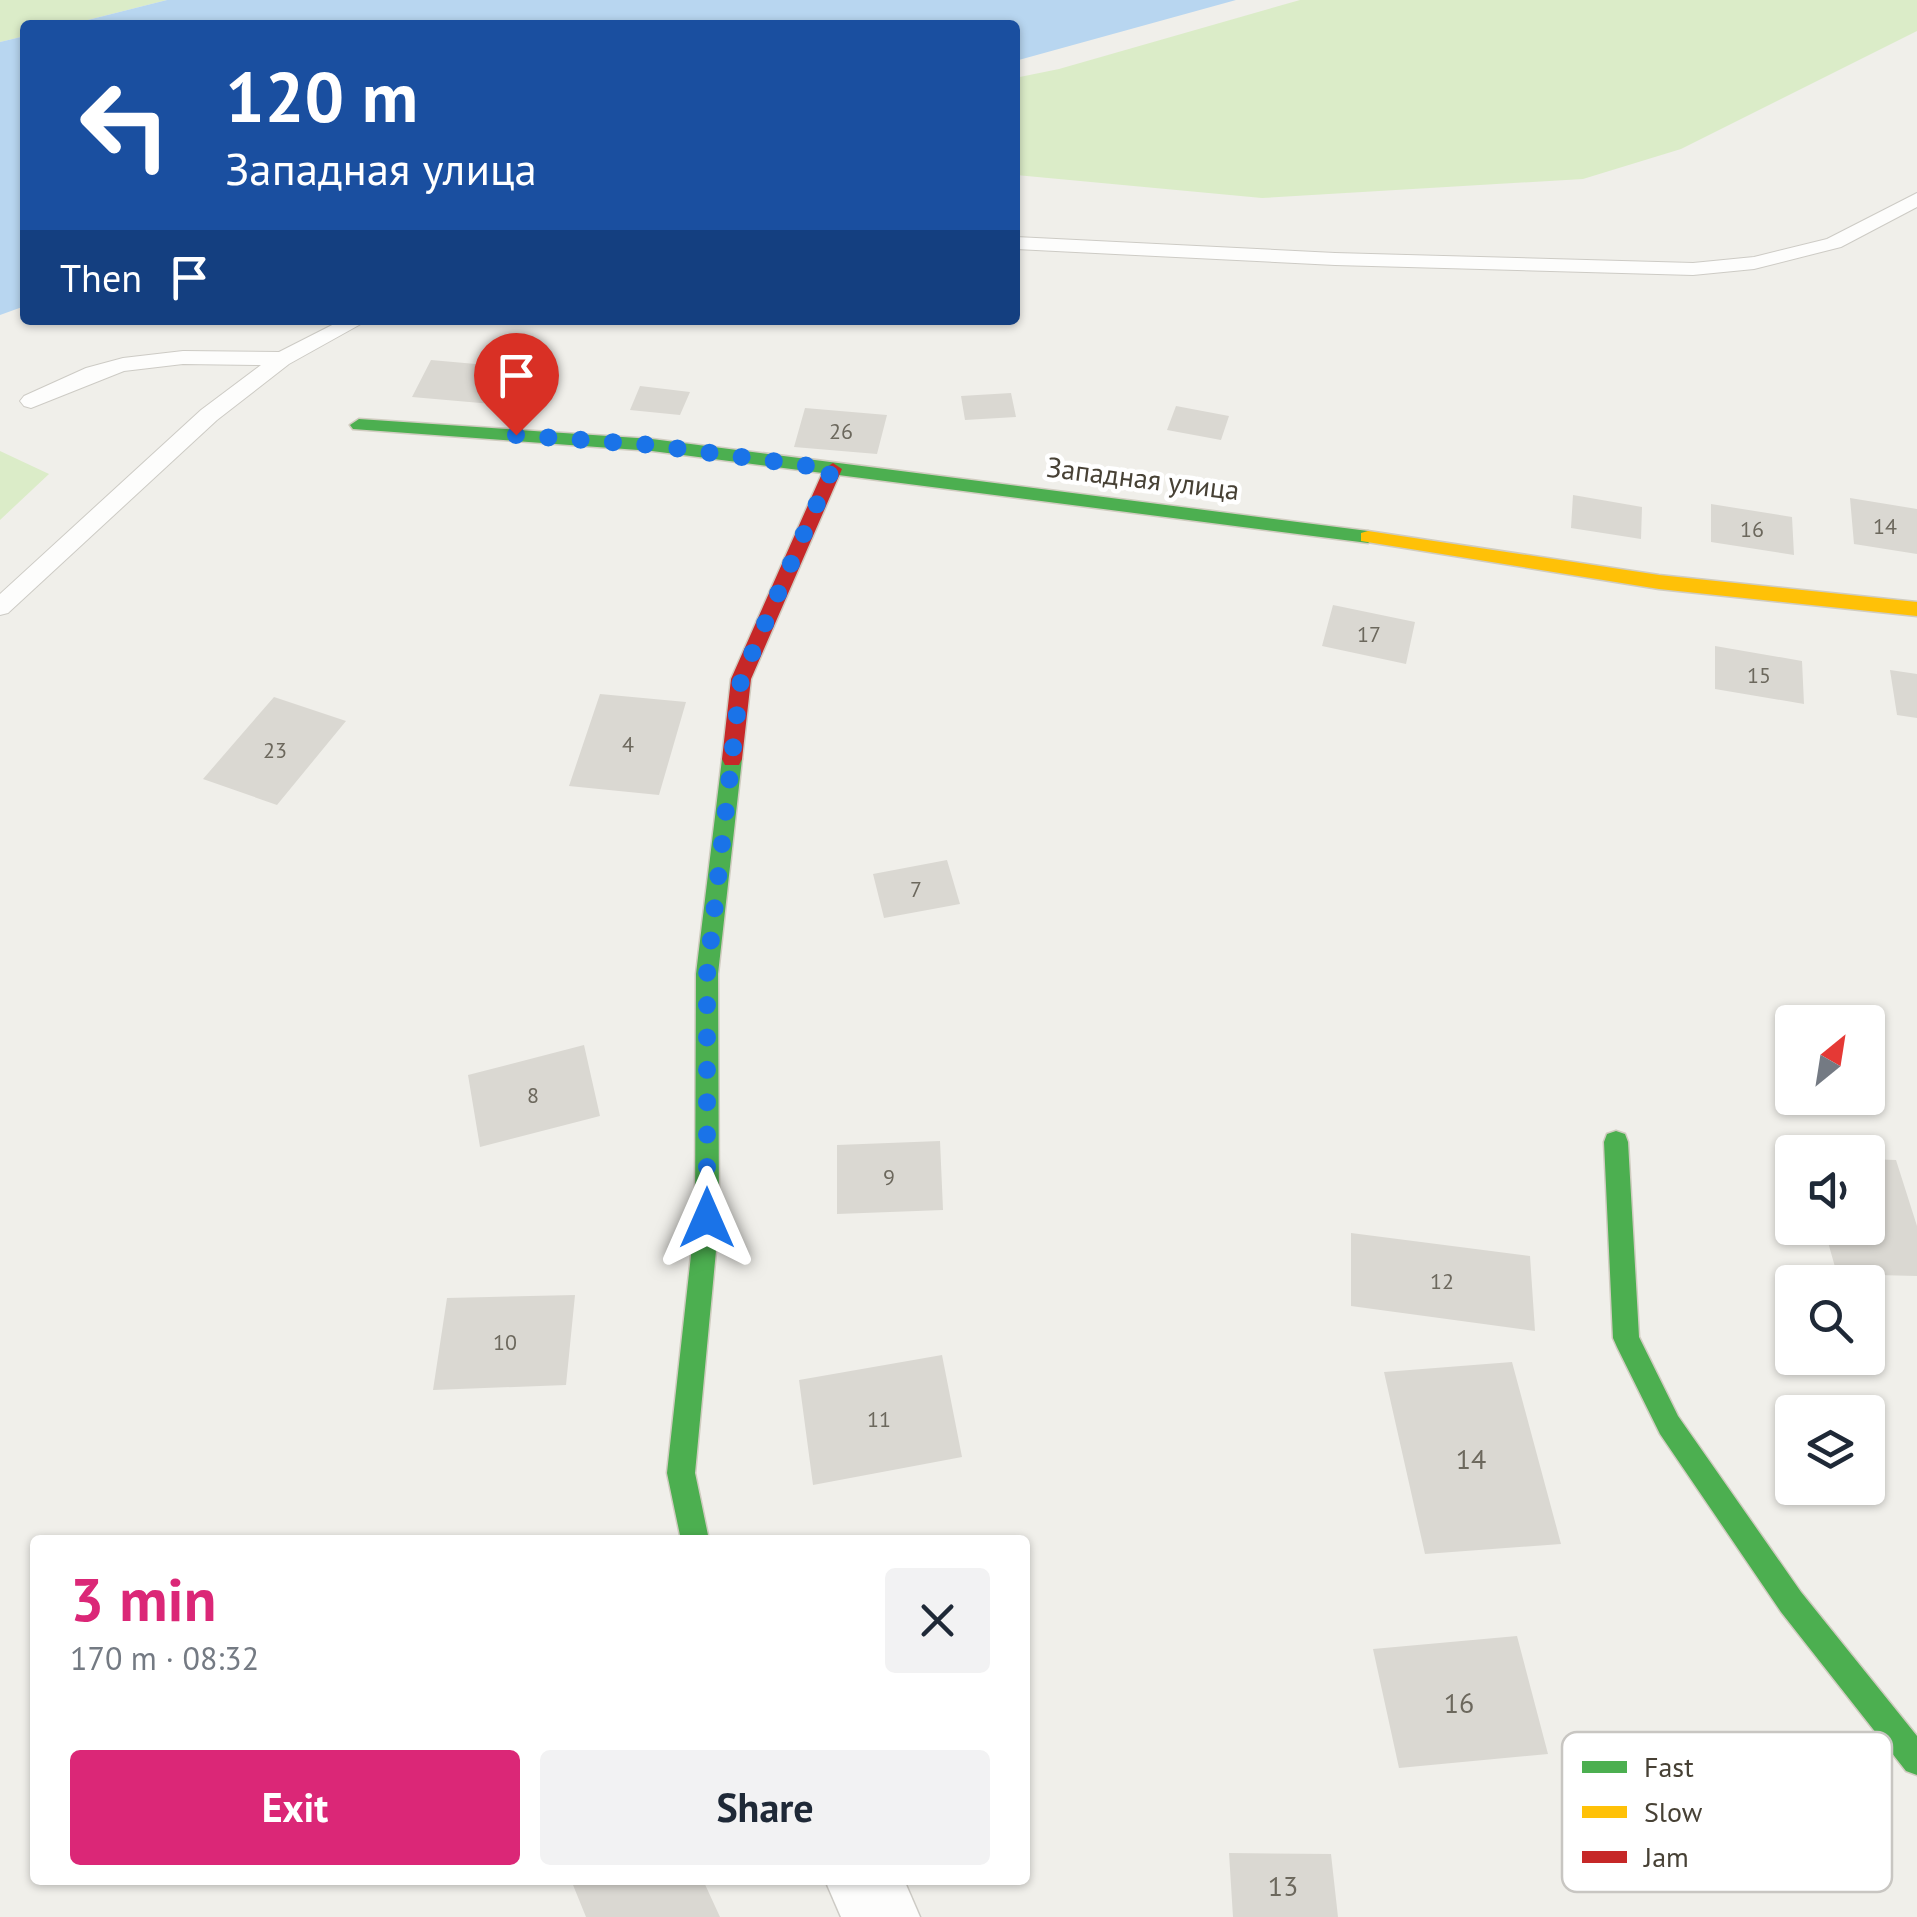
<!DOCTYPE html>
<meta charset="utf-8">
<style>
body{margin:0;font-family:"PT Sans",sans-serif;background:#f2f2f3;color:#1f2937;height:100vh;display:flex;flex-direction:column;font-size:38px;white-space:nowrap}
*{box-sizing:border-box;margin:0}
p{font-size:32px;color:#747a83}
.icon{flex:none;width:55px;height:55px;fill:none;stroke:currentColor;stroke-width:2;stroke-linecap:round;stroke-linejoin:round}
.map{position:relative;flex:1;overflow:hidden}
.details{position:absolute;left:30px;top:1535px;width:1000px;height:350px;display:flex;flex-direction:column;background:#fff;border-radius:10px;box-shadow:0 2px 8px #0004}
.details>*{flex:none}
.guide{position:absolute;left:20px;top:20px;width:1000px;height:305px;border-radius:10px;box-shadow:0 2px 8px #0004;background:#1a4fa0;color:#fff;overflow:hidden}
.needle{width:65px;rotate:30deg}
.tools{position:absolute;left:1775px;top:1005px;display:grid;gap:20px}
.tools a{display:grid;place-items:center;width:110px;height:110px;border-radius:10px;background:#fff;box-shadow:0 2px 8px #0004;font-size:50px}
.pin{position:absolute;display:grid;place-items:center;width:85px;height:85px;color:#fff;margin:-102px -42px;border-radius:50% 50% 50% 0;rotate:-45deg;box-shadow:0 0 10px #0007}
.pin .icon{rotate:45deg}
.me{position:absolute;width:110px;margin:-55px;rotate:0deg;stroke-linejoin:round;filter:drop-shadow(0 0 8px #0008)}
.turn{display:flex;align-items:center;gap:35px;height:210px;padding:0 40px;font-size:45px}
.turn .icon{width:130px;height:130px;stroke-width:2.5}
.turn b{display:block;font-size:70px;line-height:85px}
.then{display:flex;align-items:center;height:95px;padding:0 40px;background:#0003;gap:20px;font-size:38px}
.round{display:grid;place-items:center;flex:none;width:105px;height:105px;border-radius:10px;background:#f2f2f3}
.head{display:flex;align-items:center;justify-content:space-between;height:170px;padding:0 40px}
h1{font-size:60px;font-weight:800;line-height:75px;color:#db2777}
.cta{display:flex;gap:20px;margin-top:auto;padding:20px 40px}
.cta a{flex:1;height:115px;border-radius:10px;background:#db2777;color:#fff;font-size:40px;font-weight:800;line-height:115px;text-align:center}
.cta a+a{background:#f2f2f3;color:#1f2937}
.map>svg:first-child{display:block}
.green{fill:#dbecc8}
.water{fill:#b8d6f0}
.building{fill:#dad8d2}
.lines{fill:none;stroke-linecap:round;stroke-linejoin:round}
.lane-casing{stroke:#cdcbc5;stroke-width:2}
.street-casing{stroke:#cdcbc5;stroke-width:3}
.fast-casing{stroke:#d0ccc0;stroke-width:3}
.slow-casing{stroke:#d0ccc0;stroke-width:3}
.jam-casing{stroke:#d0ccc0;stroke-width:3}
.lane{fill:#fdfdfc;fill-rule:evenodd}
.street{fill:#fdfdfc;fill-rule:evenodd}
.fast{fill:#4caf50;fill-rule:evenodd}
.slow{fill:#ffc107;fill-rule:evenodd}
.jam{fill:#c62828;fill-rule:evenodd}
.route{stroke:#1a73e8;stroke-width:18;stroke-dasharray:0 32.4}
.labels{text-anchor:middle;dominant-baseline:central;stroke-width:9;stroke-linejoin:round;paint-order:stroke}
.number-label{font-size:22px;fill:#6c685d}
.street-label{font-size:28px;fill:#474135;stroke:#fff}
.near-number-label{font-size:28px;fill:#6c685d}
.key{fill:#fff;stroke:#c8c6c2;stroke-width:2.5}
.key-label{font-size:28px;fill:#474135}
</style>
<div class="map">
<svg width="1917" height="1917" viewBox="0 0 1917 1917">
<rect width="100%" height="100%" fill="#f0efea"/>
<path class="green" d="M 0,0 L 167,0 L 68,25 L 25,25 L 25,36 L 0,42 Z
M 1300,0 L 1917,0 L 1917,31 L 1681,149 L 1583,179 L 1262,198 L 1015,175 L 1015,78 L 1059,69 Z
M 0,451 L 49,474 L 0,520 Z"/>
<path class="water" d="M 167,0 L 1236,0 L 1015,61 L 1015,25 L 68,25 Z
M 25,36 L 25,306 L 0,315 L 0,42 Z"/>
<path class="building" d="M 431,360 L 509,367 L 492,404 L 412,397 Z
M 640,386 L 690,392 L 680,415 L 630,410 Z
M 1011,393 L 1016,417 L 965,420 L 961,396 Z
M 1176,406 L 1229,416 L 1221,440 L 1167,430 Z
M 805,408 L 887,415 L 877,454 L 794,447 Z
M 1573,495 L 1642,507 L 1641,539 L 1571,528 Z
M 1850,498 L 1917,509 L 1917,554 L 1854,544 Z
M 1711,504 L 1792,517 L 1794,555 L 1711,542 Z
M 1333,605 L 1415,622 L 1406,664 L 1322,646 Z
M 1715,646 L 1802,661 L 1804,704 L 1715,689 Z
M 1890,670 L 1917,674 L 1917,718 L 1897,715 Z
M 600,694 L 686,702 L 659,795 L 569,786 Z
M 274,697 L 346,721 L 277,805 L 203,779 Z
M 947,860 L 960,904 L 884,918 L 873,874 Z
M 584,1045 L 600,1116 L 480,1147 L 468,1075 Z
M 940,1141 L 943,1210 L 837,1214 L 837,1145 Z
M 1868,1159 L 1896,1160 L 1917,1226 L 1917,1276 L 1837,1274 L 1824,1228 L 1868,1228 Z
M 1351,1233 L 1530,1256 L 1535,1331 L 1351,1306 Z
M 575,1295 L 566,1385 L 433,1390 L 447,1298 Z
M 942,1355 L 962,1457 L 813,1485 L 799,1380 Z
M 1512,1362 L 1561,1544 L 1425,1554 L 1384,1372 Z
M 1517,1636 L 1548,1754 L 1399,1768 L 1373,1649 Z
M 1229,1853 L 1331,1854 L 1338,1917 L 1233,1917 Z
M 571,1880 L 703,1880 L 720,1917 L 586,1917 Z"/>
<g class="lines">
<defs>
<path id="lane" d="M 1917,193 L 1917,207 L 1841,247 L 1754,269 L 1693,275 L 1335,265 L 1015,249 L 1015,237 L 1335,253 L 1693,263 L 1754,257 L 1827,239 Z
M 342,320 L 368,320 L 289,364 L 217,420 L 8,613 L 0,615 L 0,594 L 201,410 L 261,365 L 183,364 L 124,371 L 31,408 L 24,406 L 20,401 L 24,396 L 86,368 L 123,358 L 183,351 L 279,352 Z"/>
<path id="street" d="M 825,1880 L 904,1880 L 920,1917 L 841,1917 Z"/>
<path id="fast" d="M 359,419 L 652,439 L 1368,531 L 1377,537 L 1368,543 L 652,451 L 353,429 L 350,425 Z
M 732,751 L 742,759 L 718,974 L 719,1219 L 695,1473 L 709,1540 L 681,1540 L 667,1473 L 695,1219 L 696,974 L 722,759 Z
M 1616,1131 L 1625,1134 L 1628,1142 L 1639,1337 L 1678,1416 L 1801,1592 L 1917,1736 L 1917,1775 L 1906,1771 L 1781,1612 L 1660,1434 L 1617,1347 L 1613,1338 L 1604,1142 L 1607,1134 Z"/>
<path id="slow" d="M 1368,531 L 1659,575 L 1917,602 L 1917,616 L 1659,589 L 1361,541 L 1361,533 Z"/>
<path id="jam" d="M 833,463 L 842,469 L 751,679 L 742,759 L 739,765 L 725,765 L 722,759 L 731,679 L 824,469 Z"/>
</defs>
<use href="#lane" class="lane-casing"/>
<use href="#street" class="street-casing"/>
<use href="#fast" class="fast-casing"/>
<use href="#slow" class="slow-casing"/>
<use href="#jam" class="jam-casing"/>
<use href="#lane" class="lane"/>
<use href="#street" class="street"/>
<use href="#fast" class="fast"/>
<use href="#slow" class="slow"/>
<use href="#jam" class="jam"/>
</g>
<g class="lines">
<path class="route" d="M 516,435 L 652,445 L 832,469 L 741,679 L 707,974 L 707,1218"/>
</g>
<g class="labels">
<g class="number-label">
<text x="841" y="431">26</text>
<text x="1885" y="526">14</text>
<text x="1752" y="529">16</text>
<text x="1369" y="634">17</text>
<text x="1759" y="675">15</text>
<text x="628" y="744">4</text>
<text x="275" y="750">23</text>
<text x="916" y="889">7</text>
<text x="533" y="1095">8</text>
<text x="889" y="1177">9</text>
<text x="1442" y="1281">12</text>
<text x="505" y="1342">10</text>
<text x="879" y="1419">11</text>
</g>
<g class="street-label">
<text transform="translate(1143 478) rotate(7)">Западная улица</text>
</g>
<g class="near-number-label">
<text x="1471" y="1458">14</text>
<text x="1459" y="1702">16</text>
<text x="1283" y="1885">13</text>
</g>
</g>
<rect x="1562" y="1732" width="330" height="160" rx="15" class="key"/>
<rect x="1582" y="1761" width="45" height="12" fill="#4caf50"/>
<rect x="1582" y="1806" width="45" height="12" fill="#ffc107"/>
<rect x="1582" y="1851" width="45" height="12" fill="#c62828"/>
<g class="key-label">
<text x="1644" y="1777">Fast</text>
<text x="1644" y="1822">Slow</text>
<text x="1644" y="1867">Jam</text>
</g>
</svg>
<div class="tools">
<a><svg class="needle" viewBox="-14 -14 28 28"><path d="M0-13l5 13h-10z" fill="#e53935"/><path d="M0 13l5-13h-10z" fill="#747a83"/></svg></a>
<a><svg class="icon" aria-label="sound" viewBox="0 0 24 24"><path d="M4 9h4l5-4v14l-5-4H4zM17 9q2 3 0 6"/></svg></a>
<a><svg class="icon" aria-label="search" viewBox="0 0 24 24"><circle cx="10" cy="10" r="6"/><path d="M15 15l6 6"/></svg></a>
<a><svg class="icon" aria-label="layers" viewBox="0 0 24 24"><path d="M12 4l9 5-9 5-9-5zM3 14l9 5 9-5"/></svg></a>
</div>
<div class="pin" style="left:516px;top:435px;background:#d93025"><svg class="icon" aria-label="arrive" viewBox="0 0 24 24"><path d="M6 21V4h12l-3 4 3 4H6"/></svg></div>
<svg class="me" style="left:707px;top:1218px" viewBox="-20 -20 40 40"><path d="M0-17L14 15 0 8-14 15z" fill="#1a73e8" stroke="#fff" stroke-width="4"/></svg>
<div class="guide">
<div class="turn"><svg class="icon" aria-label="left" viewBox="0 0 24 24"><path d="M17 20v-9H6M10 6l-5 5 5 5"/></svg><div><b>120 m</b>Западная улица</div></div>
<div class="then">Then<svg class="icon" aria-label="arrive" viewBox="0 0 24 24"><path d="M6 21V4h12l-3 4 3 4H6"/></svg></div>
</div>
<section class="details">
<div class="head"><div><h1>3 min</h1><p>170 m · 08:32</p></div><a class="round"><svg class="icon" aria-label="close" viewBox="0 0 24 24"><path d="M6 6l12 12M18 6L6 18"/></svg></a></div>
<div class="cta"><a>Exit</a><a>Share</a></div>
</section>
</div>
